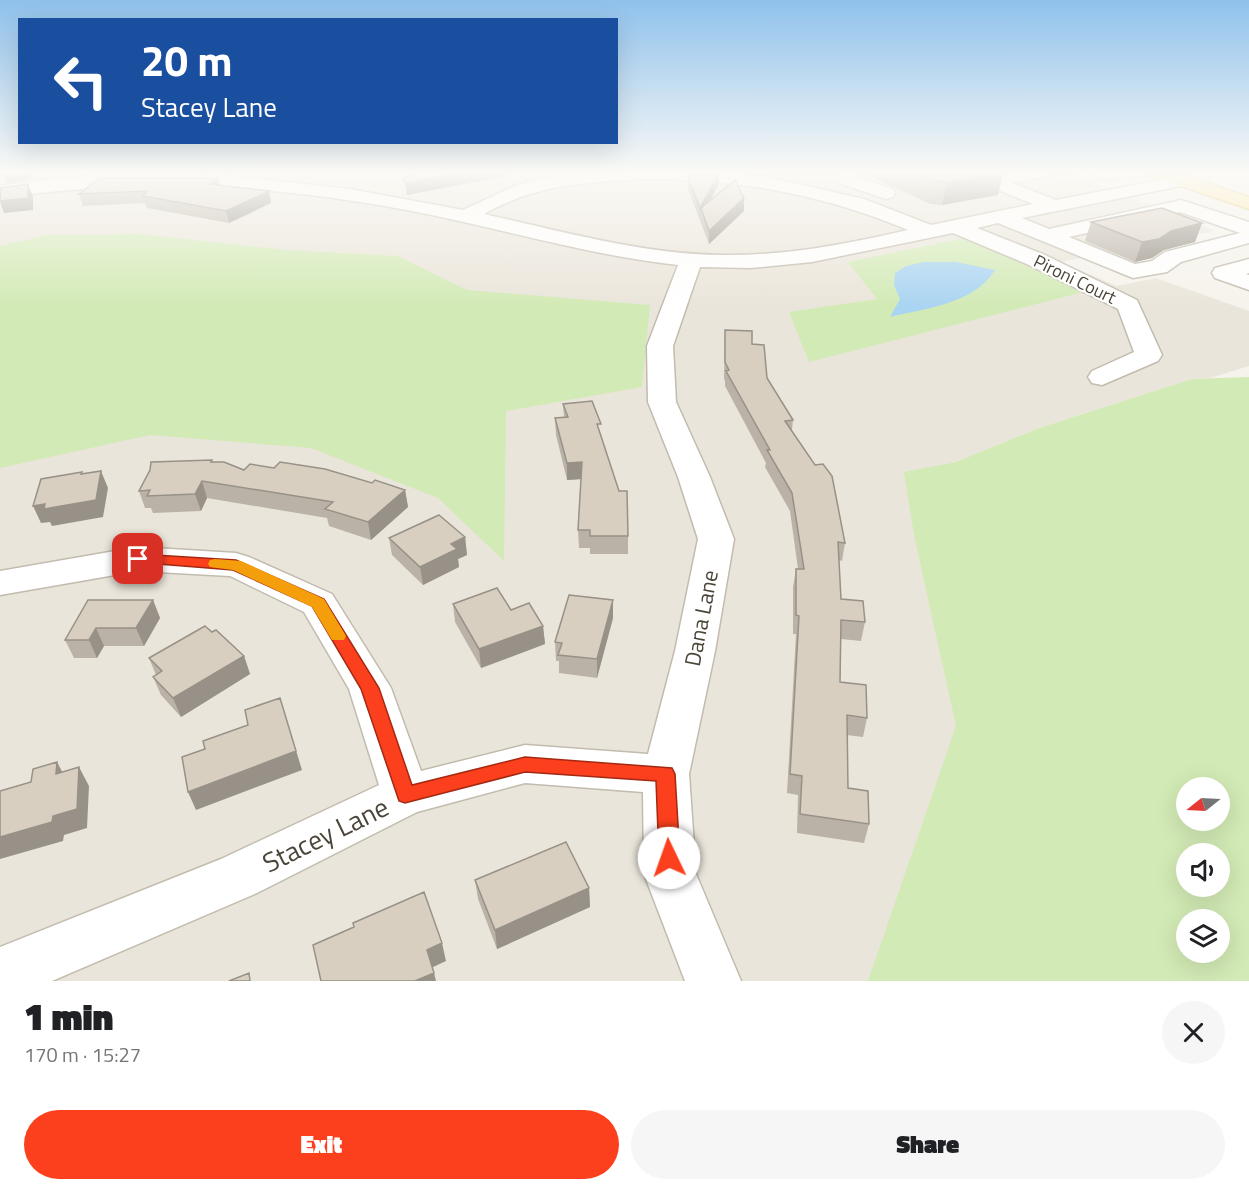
<!DOCTYPE html>
<meta charset="utf-8">
<style>
body{margin:0;font-family:"Titillium Web",sans-serif;background:#f6f6f6;color:#202124;height:100vh;display:flex;flex-direction:column;font-size:22px;white-space:nowrap}
*{box-sizing:border-box;margin:0}
p{font-size:20px;color:#757577}
.icon{flex:none;width:33px;height:33px;fill:none;stroke:currentColor;stroke-width:2;stroke-linecap:round;stroke-linejoin:round}
.map{position:relative;height:981px;overflow:hidden}
.panel{display:flex;flex-direction:column;background:#fff;flex:1}
.panel>*{flex:none}
.banner{position:absolute;left:18px;top:18px;width:600px;height:126px;border-radius:0px;box-shadow:0 6px 24px #0002;background:#1a4fa0;color:#fff;overflow:hidden}
.needle{width:39px;rotate:252deg}
.buttons{position:absolute;left:1176px;top:777px;display:grid;gap:12px}
.buttons a{display:grid;place-items:center;width:54px;height:54px;border-radius:50%;background:#fff;box-shadow:0 6px 24px #0002;font-size:30px}
.pin{position:absolute;display:grid;place-items:center;width:51px;height:51px;color:#fff;margin:-26px;border-radius:12px;box-shadow:0 3px 9px #0006}
.me{position:absolute;width:66px;margin:-33px;rotate:357deg;stroke-linejoin:round;filter:drop-shadow(0 0 4px #0008)}
.turn{display:flex;align-items:center;gap:21px;height:126px;padding:0 24px;font-size:27px}
.turn .icon{width:78px;height:78px;stroke-width:2.5}
.turn b{display:block;font-size:42px;line-height:51px}
.round{display:grid;place-items:center;flex:none;width:63px;height:63px;border-radius:32px;background:#f6f6f6}
.headline{display:flex;align-items:center;justify-content:space-between;height:102px;padding:0 24px}
h1{font-size:36px;font-weight:800;line-height:45px}
.cta{display:flex;gap:12px;margin-top:auto;padding:12px 24px}
.cta a{flex:1;height:69px;border-radius:36px;background:#fc3f1d;color:#fff;font-size:24px;font-weight:800;line-height:69px;text-align:center}
.cta a+a{background:#f6f6f6;color:#202124}
.map>svg:first-child{display:block}
.residential{fill:#eae5da}
.green{fill:#d2eab5;fill-rule:evenodd}
.water{fill:#a9d4f2}
.lines{fill:none;stroke-linecap:round;stroke-linejoin:round}
.minor-casing{stroke:#c2bbae;stroke-width:3}
.major-casing{stroke:#e6c16a;stroke-width:3}
.minor{fill:#fff;fill-rule:evenodd}
.major{fill:#ffe39c;fill-rule:evenodd}
.wall{fill:#bab2a6}
.shaded-wall{fill:#979187}
.building{fill:#d8cfc1;stroke:#979187;stroke-width:1.5}
.route{fill:#fc3f1d;stroke:#a42913;stroke-width:1.5}
.slow{fill:#f59e0b}
.labels{text-anchor:middle;dominant-baseline:central;stroke-width:4.5;stroke-linejoin:round;paint-order:stroke}
.far-street-label{font-size:18px;fill:#4b4439;stroke:#fff}
.street-label{font-size:22px;fill:#4b4439;stroke:#fff}
.near-street-label{font-size:27px;fill:#4b4439;stroke:#fff}
</style>
<div class="map">
<svg width="1249" height="981" viewBox="0 0 1249 981">
<rect width="100%" height="100%" fill="#f6f3ec"/>
<path class="residential" d="M 0,171 L 1065,171 L 1215,231 L 1061,262 L 1117,286 L 1156,278 L 1249,311 L 1249,366 L 1210,378 L 1192,379 L 1039,428 L 956,462 L 917,470 L 1018,672 L 914,981 L 0,981 Z"/>
<path class="green" d="M 139,234 L 286,250 L 398,256 L 467,290 L 650,305 L 642,387 L 506,411 L 504,561 L 438,498 L 311,448 L 150,435 L 0,468 L 0,246 L 47,235 Z
M 965,238 L 1084,292 L 809,362 L 789,312 L 877,299 L 848,262 Z
M 1249,377 L 1249,981 L 868,981 L 956,726 L 914,535 L 904,472 L 956,462 L 1039,428 L 1192,379 ZM 1186,788 L 1220,788 L 1220,820 L 1186,820 ZM 1186,854 L 1220,854 L 1220,886 L 1186,886 ZM 1186,920 L 1220,920 L 1220,952 L 1186,952 Z"/>
<path class="water" d="M 924,262 L 956,262 L 995,270 C 974,304 926,308 890,317 L 900,299 L 894,285 L 895,273 L 906,266 Z"/>
<g class="lines">
<defs>
<path id="minor" d="M 588,171 L 715,171 L 767,177 L 864,199 L 931,225 L 1033,204 L 986,185 L 983,181 L 986,177 C 1008,171 1030,171 1054,171 L 1051,175 L 1012,183 L 1056,200 L 1180,176 L 1186,177 L 1189,181 L 1186,185 L 1022,218 L 1049,229 L 1181,200 L 1249,222 L 1249,243 L 1181,262 L 1167,272 L 1133,278 L 998,223 L 977,228 L 1045,255 L 1137,300 L 1162,355 L 1158,361 L 1102,385 L 1092,383 L 1088,377 L 1092,371 L 1134,352 L 1118,309 L 1029,265 L 953,233 L 812,262 L 751,268 L 700,267 L 673,346 L 676,402 L 710,477 L 734,539 L 715,651 L 689,774 L 696,874 L 741,981 L 685,981 L 644,874 L 643,792 L 525,783 L 417,812 L 257,893 L 52,981 L 0,981 L 0,947 L 221,859 L 379,785 L 349,689 L 304,612 L 230,576 L 138,571 L 0,595 L 0,571 L 138,547 L 236,553 L 249,557 L 332,594 L 391,688 L 421,771 L 525,745 L 648,754 L 675,651 L 698,539 L 678,477 L 648,402 L 647,346 L 678,265 C 586,255 497,227 407,210 C 266,184 142,178 0,198 L 0,186 L 58,178 L 117,174 L 234,176 L 350,189 L 463,210 L 517,185 L 548,177 ZM 645,179 C 737,179 823,194 908,230 C 847,244 785,256 722,255 C 642,254 562,231 484,214 C 537,184 586,182 645,179 ZM 1180,212 L 1240,233 L 1165,252 L 1152,261 L 1135,264 L 1069,237 Z
M 839,171 L 860,171 L 857,177 L 893,189 L 895,193 L 893,197 L 886,199 L 842,184 L 839,180 Z
M 1090,171 L 1115,171 L 1119,175 L 1116,179 C 1108,181 1095,179 1090,171 Z
M 1249,259 L 1249,273 L 1246,274 L 1249,275 L 1249,290 L 1215,278 L 1212,273 L 1215,268 Z"/>
<path id="major" d="M 1145,171 L 1171,171 L 1249,197 L 1249,209 L 1148,175 Z"/>
</defs>
<use href="#minor" class="minor-casing"/>
<use href="#major" class="major-casing"/>
<use href="#minor" class="minor"/>
<use href="#major" class="major"/>
</g>
<path class="wall" d="M 123,171 L 233,171 L 232,174 L 123,172 Z
M 877,171 L 1002,171 L 998,195 L 942,205 L 930,204 L 876,179 Z
M 719,173 L 718,185 L 710,201 L 744,198 L 744,211 L 709,244 L 688,189 L 688,177 Z
M 219,185 L 269,191 L 271,203 L 229,223 L 147,208 L 145,203 L 83,206 L 79,194 Z
M 1091,222 L 1202,223 L 1195,242 L 1164,250 L 1152,258 L 1135,262 L 1085,241 Z
M 725,330 L 752,344 L 767,378 L 793,420 L 792,430 L 845,543 L 842,561 L 839,560 L 841,599 L 865,622 L 861,641 L 841,639 L 840,682 L 867,718 L 863,737 L 847,735 L 848,788 L 869,824 L 864,843 L 797,833 L 798,795 L 787,793 L 796,634 L 793,634 L 793,587 L 796,569 L 798,569 L 790,511 L 765,467 L 766,463 L 725,386 L 725,381 L 724,378 Z
M 563,404 L 601,434 L 628,536 L 628,554 L 590,554 L 590,548 L 579,548 L 578,530 L 581,479 L 567,480 L 556,435 L 555,418 L 564,417 Z
M 212,460 L 213,462 L 244,470 L 372,483 L 405,490 L 408,507 L 371,540 L 329,526 L 327,518 L 207,498 L 201,511 L 153,513 L 151,508 L 145,508 L 139,491 Z
M 465,537 L 467,555 L 458,559 L 459,567 L 423,585 L 392,555 L 389,538 Z
M 153,600 L 160,618 L 144,646 L 104,646 L 97,658 L 74,658 L 65,640 Z
M 453,604 L 511,610 L 543,626 L 545,644 L 481,668 L 455,622 Z
M 613,618 L 597,678 L 559,673 L 559,661 L 556,661 L 555,642 Z
M 212,632 L 244,656 L 250,674 L 181,717 L 161,695 L 153,677 L 156,675 L 149,658 Z
M 475,880 L 589,888 L 590,907 L 497,949 L 478,899 Z"/>
<path class="shaded-wall" d="M 2,171 L 32,171 L 32,179 L 7,183 Z
M 472,171 L 506,171 L 507,176 L 407,195 L 405,183 Z
M 1003,172 L 998,195 L 942,205 L 947,182 Z
M 719,173 L 718,185 L 703,214 L 701,208 L 700,220 L 700,208 Z
M 218,178 L 221,190 L 209,184 Z
M 28,184 L 33,196 L 33,210 L 4,213 L 0,201 Z
M 269,191 L 271,203 L 229,223 L 226,211 Z
M 744,198 L 744,211 L 709,244 L 709,231 Z
M 1202,223 L 1195,242 L 1164,250 L 1152,258 L 1135,262 L 1142,242 L 1171,231 Z
M 582,462 L 582,479 L 567,480 L 567,463 Z
M 101,471 L 108,488 L 103,517 L 52,526 L 50,522 L 41,523 L 33,506 Z
M 202,481 L 207,498 L 201,511 L 195,494 Z
M 405,490 L 408,507 L 371,540 L 368,522 Z
M 465,537 L 467,555 L 458,559 L 459,567 L 423,585 L 420,567 L 451,544 Z
M 153,600 L 160,618 L 144,646 L 136,628 Z
M 613,600 L 613,618 L 597,678 L 597,659 Z
M 543,626 L 545,644 L 481,668 L 479,649 Z
M 96,628 L 104,646 L 97,658 L 89,640 Z
M 244,656 L 250,674 L 181,717 L 173,698 Z
M 280,698 L 302,770 L 196,810 L 188,792 Z
M 57,762 L 67,781 L 56,774 Z
M 79,767 L 89,786 L 87,828 L 64,835 L 63,841 L 0,859 L 0,837 L 53,816 Z
M 589,888 L 590,907 L 497,949 L 495,930 Z
M 442,943 L 446,961 L 431,968 L 427,950 Z
M 434,973 L 436,981 L 415,981 Z"/>
<path class="building" d="M 419,171 L 472,171 L 405,183 L 403,179 Z
M 692,171 L 719,173 L 700,208 L 688,177 Z
M 910,171 L 1002,171 L 1003,172 L 947,182 L 934,181 Z
M 100,178 L 218,178 L 209,184 L 269,191 L 226,211 L 143,196 L 147,191 L 79,194 Z
M 735,180 L 744,198 L 709,231 L 701,208 Z
M 28,184 L 28,198 L 0,201 L 1,188 Z
M 1162,208 L 1202,223 L 1171,231 L 1159,239 L 1142,242 L 1091,222 Z
M 725,330 L 752,331 L 752,344 L 764,345 L 767,378 L 793,420 L 785,421 L 815,465 L 823,464 L 832,476 L 845,543 L 838,542 L 841,599 L 863,601 L 865,622 L 841,620 L 840,682 L 866,685 L 867,718 L 847,715 L 848,788 L 868,791 L 869,824 L 800,814 L 802,776 L 790,774 L 799,616 L 796,615 L 796,569 L 804,569 L 792,493 L 767,450 L 770,450 L 726,371 L 729,370 L 725,362 Z
M 592,401 L 601,424 L 597,424 L 619,491 L 627,491 L 628,536 L 590,536 L 590,530 L 578,530 L 582,462 L 567,463 L 555,418 L 568,417 L 563,404 Z
M 212,460 L 211,462 L 224,462 L 244,470 L 250,464 L 274,468 L 280,462 L 325,469 L 372,483 L 375,480 L 405,490 L 368,522 L 325,509 L 333,502 L 202,481 L 195,494 L 147,496 L 150,490 L 139,491 L 150,470 L 151,462 Z
M 101,471 L 96,500 L 44,509 L 45,504 L 33,506 L 41,479 L 82,472 L 81,474 Z
M 439,515 L 465,537 L 451,544 L 457,549 L 420,567 L 389,538 Z
M 497,588 L 511,610 L 529,603 L 543,626 L 479,649 L 453,604 Z
M 569,595 L 613,600 L 597,659 L 558,655 L 562,643 L 555,642 Z
M 88,600 L 153,600 L 136,628 L 96,628 L 89,640 L 65,640 Z
M 205,626 L 212,632 L 216,630 L 244,656 L 173,698 L 153,677 L 162,671 L 149,658 Z
M 280,698 L 296,751 L 188,792 L 182,757 L 205,749 L 203,741 L 248,725 L 245,710 Z
M 57,762 L 56,774 L 79,767 L 77,809 L 53,816 L 52,822 L 0,837 L 0,791 L 31,782 L 33,769 Z
M 566,842 L 589,888 L 495,930 L 475,880 Z
M 424,892 L 442,943 L 427,950 L 434,973 L 415,981 L 321,981 L 313,945 L 354,927 L 353,923 Z
M 249,973 L 250,981 L 229,981 Z"/>
<linearGradient id="sky" x2="0" y2="1"><stop stop-color="#8fc1ec"/><stop offset="0.56" stop-color="#fbfaf6"/><stop offset="1" stop-color="#fbfaf6" stop-opacity="0"/></linearGradient>
<rect width="1249" height="308" fill="url(#sky)"/>
<path class="route" d="M 138,554 L 236,560 L 324,599 L 379,688 L 412,785 L 525,757 L 672,768 L 675,774 L 680,858 L 677,864 L 669,867 L 662,864 L 659,858 L 656,781 L 525,772 L 405,803 L 399,801 L 361,689 L 312,606 L 233,570 L 133,562 L 131,559 L 133,556 Z"/>
<path class="slow" d="M 215,559 L 241,561 L 324,599 L 346,636 L 344,640 L 332,640 L 312,607 L 233,570 L 210,567 L 208,564 L 210,560 Z"/>
<g class="labels">
<g class="far-street-label">
<text transform="translate(1075 279) rotate(26)">Pironi Court</text>
</g>
<g class="street-label">
<text transform="translate(701 618) rotate(-79)">Dana Lane</text>
</g>
<g class="near-street-label">
<text transform="translate(325 834) rotate(-26)">Stacey Lane</text>
</g>
</g>
</svg>
<div class="buttons">
<a><svg class="needle" viewBox="-14 -14 28 28"><path d="M0-13l5 13h-10z" fill="#e53935"/><path d="M0 13l5-13h-10z" fill="#757577"/></svg></a>
<a><svg class="icon" aria-label="sound" viewBox="0 0 24 24"><path d="M4 9h4l5-4v14l-5-4H4zM17 9q2 3 0 6"/></svg></a>
<a><svg class="icon" aria-label="layers" viewBox="0 0 24 24"><path d="M12 4l9 5-9 5-9-5zM3 14l9 5 9-5"/></svg></a>
</div>
<div class="pin" style="left:138px;top:559px;background:#d93025"><svg class="icon" aria-label="arrive" viewBox="0 0 24 24"><path d="M6 21V4h12l-3 4 3 4H6"/></svg></div>
<svg class="me" style="left:669px;top:858px" viewBox="-20 -20 40 40"><circle r="19" fill="#fff"/><path d="M0-13L10 11 0 6-10 11z" fill="#fc3f1d"/></svg>
<div class="banner">
<div class="turn"><svg class="icon" aria-label="left" viewBox="0 0 24 24"><path d="M17 20v-9H6M10 6l-5 5 5 5"/></svg><div><b>20 m</b>Stacey Lane</div></div>
</div>
</div>
<section class="panel">
<div class="headline"><div><h1>1 min</h1><p>170 m · 15:27</p></div><a class="round"><svg class="icon" aria-label="close" viewBox="0 0 24 24"><path d="M6 6l12 12M18 6L6 18"/></svg></a></div>
<div class="cta"><a>Exit</a><a>Share</a></div>
</section>
